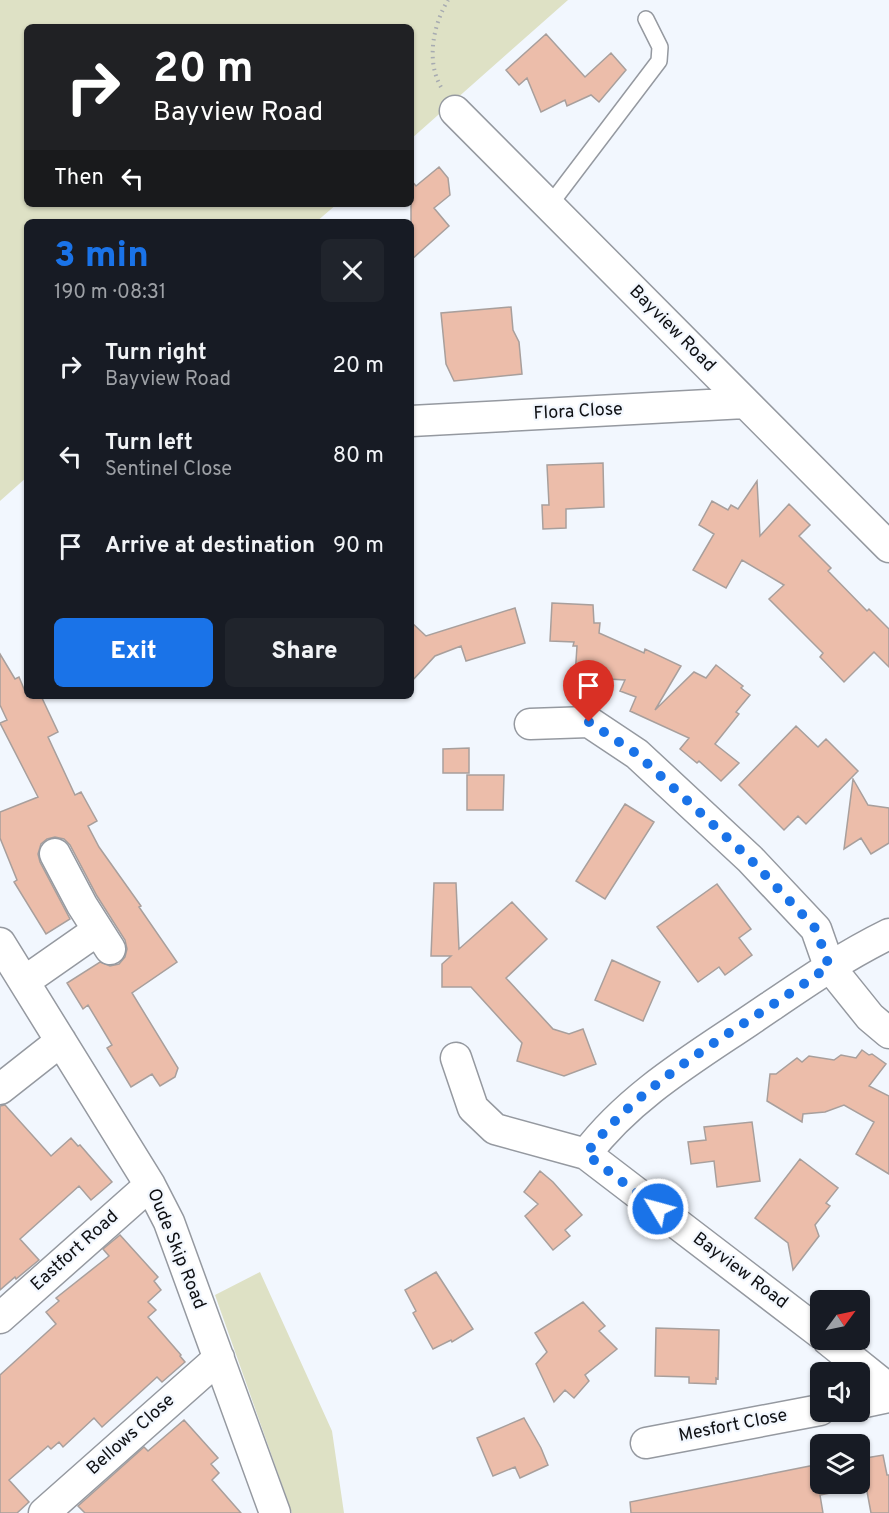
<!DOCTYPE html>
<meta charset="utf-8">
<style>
body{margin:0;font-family:Overpass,sans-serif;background:#20242c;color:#f1f3f6;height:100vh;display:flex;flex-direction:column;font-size:22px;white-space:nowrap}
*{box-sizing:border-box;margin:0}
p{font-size:20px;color:#9ea1a6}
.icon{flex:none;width:33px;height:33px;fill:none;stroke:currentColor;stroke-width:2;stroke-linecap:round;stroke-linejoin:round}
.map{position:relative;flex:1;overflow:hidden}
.panel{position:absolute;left:24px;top:219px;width:390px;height:480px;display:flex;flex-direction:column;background:#171b24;border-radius:9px;box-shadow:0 2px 4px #0004}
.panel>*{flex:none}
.guide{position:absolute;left:24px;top:24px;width:390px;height:183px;border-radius:9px;box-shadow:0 2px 4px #0004;background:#202124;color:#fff;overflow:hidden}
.needle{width:39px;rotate:57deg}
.buttons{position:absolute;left:810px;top:1290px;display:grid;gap:12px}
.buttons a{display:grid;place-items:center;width:60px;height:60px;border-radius:9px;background:#171b24;box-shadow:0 2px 4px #0004;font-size:30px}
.pin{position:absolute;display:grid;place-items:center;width:51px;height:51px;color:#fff;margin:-62px -26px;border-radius:50% 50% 50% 0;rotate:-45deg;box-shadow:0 0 6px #0007}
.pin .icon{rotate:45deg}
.me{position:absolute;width:66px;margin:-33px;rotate:307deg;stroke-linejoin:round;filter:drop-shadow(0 0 4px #0008)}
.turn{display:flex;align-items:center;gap:21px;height:126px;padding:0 30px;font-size:27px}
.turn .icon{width:78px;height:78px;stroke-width:2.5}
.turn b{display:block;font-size:42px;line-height:51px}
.then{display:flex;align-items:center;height:57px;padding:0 30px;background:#0003;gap:12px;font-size:22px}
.round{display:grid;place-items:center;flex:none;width:63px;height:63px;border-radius:9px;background:#20242c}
.headline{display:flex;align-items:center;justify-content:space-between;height:102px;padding:0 30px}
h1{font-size:36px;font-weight:800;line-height:45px;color:#1a73e8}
.action{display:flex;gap:12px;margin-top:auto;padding:12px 30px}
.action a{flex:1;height:69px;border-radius:9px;background:#1a73e8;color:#fff;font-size:24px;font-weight:800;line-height:69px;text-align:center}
.action a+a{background:#20242c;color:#f1f3f6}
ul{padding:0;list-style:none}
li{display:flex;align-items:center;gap:18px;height:90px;padding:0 30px}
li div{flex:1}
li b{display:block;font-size:22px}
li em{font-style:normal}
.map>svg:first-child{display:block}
.green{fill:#dee1c5}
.building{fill:#ecbdaa;stroke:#a89f9c;stroke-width:1.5}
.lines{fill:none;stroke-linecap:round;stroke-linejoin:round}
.lane-casing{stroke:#9599a0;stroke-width:18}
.street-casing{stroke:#9599a0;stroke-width:33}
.path{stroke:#a7abb1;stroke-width:4;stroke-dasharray:1.5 4.5;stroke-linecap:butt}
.lane{stroke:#fff;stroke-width:15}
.street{stroke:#fff;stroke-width:30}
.route{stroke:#1a73e8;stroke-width:10;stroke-dasharray:0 18}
.labels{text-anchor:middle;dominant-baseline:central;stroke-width:4.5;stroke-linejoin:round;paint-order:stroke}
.street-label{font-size:18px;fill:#0e0f12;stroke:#f2f7fe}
</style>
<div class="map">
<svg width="889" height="1513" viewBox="0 0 889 1513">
<rect width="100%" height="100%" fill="#f2f7fe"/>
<path class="green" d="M 0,0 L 568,0 L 411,139 L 411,27 L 27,27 L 27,204 L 337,204 L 316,222 L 27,222 L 27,477 L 0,501 Z
M 260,1272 L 332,1431 L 344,1513 L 292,1513 L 215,1295 Z"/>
<path class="building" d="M 546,34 L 585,77 L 611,53 L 626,70 L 599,102 L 591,95 L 567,106 L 565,100 L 541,112 L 527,78 L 519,85 L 506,70 Z
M 439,167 L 448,178 L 450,195 L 434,208 L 449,226 L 411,260 L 411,180 L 416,186 Z
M 511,307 L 513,330 L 519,342 L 522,374 L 454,381 L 446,364 L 441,313 Z
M 603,463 L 604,507 L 566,509 L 566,528 L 543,529 L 542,505 L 549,505 L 547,465 Z
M 757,481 L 760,536 L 789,504 L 810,525 L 799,536 L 831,568 L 828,571 L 867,611 L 869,609 L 889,629 L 889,667 L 874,652 L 844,682 L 820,657 L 823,653 L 769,599 L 784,585 L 742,560 L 726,588 L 693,570 L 714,534 L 699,525 L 712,501 L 728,510 L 731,505 L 738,509 Z
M 552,603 L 593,605 L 594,623 L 600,623 L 599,633 L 644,653 L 645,649 L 681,666 L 655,710 L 694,672 L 706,678 L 716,665 L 743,686 L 741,688 L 750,695 L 736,712 L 739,714 L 715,744 L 739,763 L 721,781 L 699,761 L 697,763 L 680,749 L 689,738 L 630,711 L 636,697 L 620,691 L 625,680 L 575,677 L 577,646 L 573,646 L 574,642 L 550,641 Z
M 515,608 L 525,643 L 466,661 L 461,646 L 435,656 L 411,682 L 411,622 L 426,636 Z
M 0,654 L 15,679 L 19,677 L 27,696 L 41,696 L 58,732 L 48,737 L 75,795 L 81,792 L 97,821 L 88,826 L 99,847 L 141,906 L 139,907 L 177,962 L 132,993 L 178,1068 L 175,1077 L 160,1086 L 152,1074 L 131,1087 L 107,1048 L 112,1045 L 88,1005 L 83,1009 L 67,983 L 100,962 L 110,966 L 119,964 L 125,957 L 127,949 L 125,940 L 97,896 L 70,845 L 64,839 L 55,837 L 47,839 L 41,844 L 38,854 L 40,862 L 70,919 L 46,934 L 14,882 L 17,880 L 0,838 L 0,812 L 38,797 L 0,723 L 7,720 L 0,705 Z
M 796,726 L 818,747 L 826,739 L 858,771 L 806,824 L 798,816 L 784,830 L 739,785 Z
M 469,748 L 469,773 L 443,773 L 443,749 Z
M 467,775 L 504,775 L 503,810 L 467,810 Z
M 853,779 L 868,805 L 889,808 L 889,843 L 871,854 L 861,838 L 844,849 Z
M 625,804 L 654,822 L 605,899 L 576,881 Z
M 434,883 L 456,883 L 459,949 L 512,902 L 547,939 L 506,978 L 553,1029 L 569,1034 L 583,1029 L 596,1064 L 564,1076 L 517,1061 L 522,1043 L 471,987 L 442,987 L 442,964 L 451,956 L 431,956 Z
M 717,884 L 751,929 L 739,938 L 752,955 L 725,975 L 719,967 L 698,982 L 657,927 Z
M 612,960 L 660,982 L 643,1021 L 595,1000 Z
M 862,1050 L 869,1055 L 872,1054 L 886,1064 L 869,1086 L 889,1096 L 889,1174 L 856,1154 L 874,1122 L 844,1105 L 825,1112 L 803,1114 L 802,1122 L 767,1101 L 770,1074 L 776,1074 L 797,1058 L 802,1062 L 809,1056 L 834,1060 L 841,1055 L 856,1058 Z
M 5,1105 L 51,1156 L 71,1138 L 78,1146 L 80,1145 L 112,1182 L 91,1200 L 79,1186 L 20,1239 L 39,1260 L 16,1279 L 15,1277 L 0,1290 L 0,1106 Z
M 752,1122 L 760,1181 L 717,1187 L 714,1161 L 691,1164 L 688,1142 L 706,1140 L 704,1127 Z
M 800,1159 L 838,1188 L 826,1203 L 830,1206 L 815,1225 L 819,1236 L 793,1270 L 788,1243 L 755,1218 Z
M 540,1171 L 553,1182 L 582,1215 L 565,1230 L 570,1236 L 553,1250 L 525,1216 L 538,1204 L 524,1192 Z
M 120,1235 L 158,1277 L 154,1281 L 161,1290 L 148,1302 L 156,1310 L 148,1317 L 181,1355 L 180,1356 L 185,1362 L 162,1382 L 157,1377 L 102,1427 L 94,1418 L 63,1447 L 59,1442 L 51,1449 L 48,1446 L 9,1480 L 29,1502 L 17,1513 L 0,1513 L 0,1375 L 56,1324 L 46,1312 L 59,1301 L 56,1298 L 109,1256 L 103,1249 Z
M 436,1272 L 473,1329 L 452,1342 L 451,1340 L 433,1349 L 413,1313 L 416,1311 L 405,1290 Z
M 583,1302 L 605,1326 L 599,1331 L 617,1349 L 585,1375 L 589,1381 L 574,1398 L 565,1390 L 554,1402 L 536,1364 L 547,1352 L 535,1333 Z
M 656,1328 L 719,1330 L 718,1379 L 716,1378 L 716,1384 L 689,1383 L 689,1377 L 655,1376 Z
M 524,1418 L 541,1448 L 548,1465 L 520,1478 L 515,1467 L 493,1476 L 477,1438 Z
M 184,1420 L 218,1458 L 211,1464 L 219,1473 L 212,1480 L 241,1513 L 85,1513 L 78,1506 L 144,1447 L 148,1451 Z
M 883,1455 L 887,1475 L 889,1475 L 889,1513 L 871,1513 L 866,1486 L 820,1495 L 823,1513 L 631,1513 L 630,1502 L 820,1464 L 820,1484 L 860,1484 L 860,1459 Z"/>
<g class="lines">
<defs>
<path id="lane" d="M 549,206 L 659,61 L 660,47 L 646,19"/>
<path id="street" d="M 455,111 L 889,547
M 411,421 L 745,403
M 530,724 L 589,722 L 637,754 L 750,859 L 816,929 L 829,966 L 870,1017 L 889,1033
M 55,854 L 82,905 L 110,949
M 0,943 L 150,1185 L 169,1222 L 275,1513
M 25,981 L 98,930
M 456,1058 L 473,1108 L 495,1129 L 586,1154
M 0,1089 L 61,1041
M 0,1318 L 150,1185
M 820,1333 L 586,1154 C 629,1097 691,1060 749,1021 C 795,990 838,959 889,934
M 828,1340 L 889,1389
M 860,1403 L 889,1397
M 646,1443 L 820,1410
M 44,1513 L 219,1358"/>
</defs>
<use href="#lane" class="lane-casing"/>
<use href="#street" class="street-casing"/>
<path class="path" d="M 441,87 C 426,61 433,25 448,0"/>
<use href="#lane" class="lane"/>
<use href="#street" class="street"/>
</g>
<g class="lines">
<path class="route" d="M 589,722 L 637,754 L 750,859 L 816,929 L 829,966 C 749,1025 647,1074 586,1154 L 658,1209"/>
</g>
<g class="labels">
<g class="street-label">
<text transform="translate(672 329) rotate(45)">Bayview Road</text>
<text transform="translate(578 412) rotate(-3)">Flora Close</text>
<text transform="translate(176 1249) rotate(68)">Oude Skip Road</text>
<text transform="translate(75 1251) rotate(-42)">Eastfort Road</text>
<text transform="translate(740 1271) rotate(37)">Bayview Road</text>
<text transform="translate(733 1426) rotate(-11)">Mesfort Close</text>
<text transform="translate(131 1435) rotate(-42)">Bellows Close</text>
</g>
</g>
</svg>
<div class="buttons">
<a><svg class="needle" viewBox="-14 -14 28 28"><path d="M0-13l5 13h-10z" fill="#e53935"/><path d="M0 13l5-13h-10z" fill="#9ea1a6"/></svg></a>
<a><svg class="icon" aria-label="sound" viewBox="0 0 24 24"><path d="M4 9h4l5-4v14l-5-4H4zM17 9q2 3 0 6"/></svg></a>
<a><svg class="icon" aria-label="layers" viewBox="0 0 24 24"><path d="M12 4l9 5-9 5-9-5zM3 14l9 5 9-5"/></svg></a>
</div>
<div class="pin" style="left:589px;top:722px;background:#d93025"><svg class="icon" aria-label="arrive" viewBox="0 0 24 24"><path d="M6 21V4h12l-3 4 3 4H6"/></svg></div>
<svg class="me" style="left:658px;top:1209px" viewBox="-20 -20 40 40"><circle r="17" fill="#1a73e8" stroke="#fff" stroke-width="3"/><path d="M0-11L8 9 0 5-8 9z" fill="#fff"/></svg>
<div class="guide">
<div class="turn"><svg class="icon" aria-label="right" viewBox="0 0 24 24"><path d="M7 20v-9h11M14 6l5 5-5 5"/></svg><div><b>20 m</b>Bayview Road</div></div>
<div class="then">Then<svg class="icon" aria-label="left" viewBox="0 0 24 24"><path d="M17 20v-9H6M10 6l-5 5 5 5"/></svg></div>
</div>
<section class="panel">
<div class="headline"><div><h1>3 min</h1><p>190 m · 08:31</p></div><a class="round"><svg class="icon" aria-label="close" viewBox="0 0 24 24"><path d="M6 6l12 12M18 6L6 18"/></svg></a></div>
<ul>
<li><svg class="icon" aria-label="right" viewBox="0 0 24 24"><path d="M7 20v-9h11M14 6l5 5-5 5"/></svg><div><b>Turn right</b><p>Bayview Road</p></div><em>20 m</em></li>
<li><svg class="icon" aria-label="left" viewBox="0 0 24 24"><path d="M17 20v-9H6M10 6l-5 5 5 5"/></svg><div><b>Turn left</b><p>Sentinel Close</p></div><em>80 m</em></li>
<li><svg class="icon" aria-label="arrive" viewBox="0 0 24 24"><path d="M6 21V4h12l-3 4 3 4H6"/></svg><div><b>Arrive at destination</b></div><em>90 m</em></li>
</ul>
<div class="action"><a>Exit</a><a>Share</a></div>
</section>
</div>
